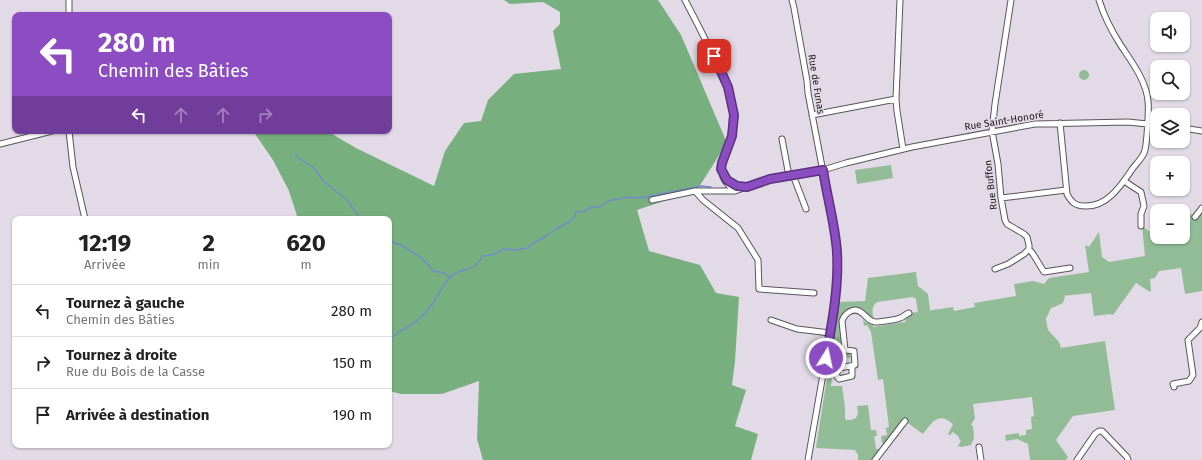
<!DOCTYPE html>
<html lang="fr">
<meta charset="utf-8">
<style>
body{margin:0;font-family:"Fira Sans",sans-serif;background:#f2f2f2;color:#222;height:100vh;display:flex;flex-direction:column;font-size:15px;white-space:nowrap}
*{box-sizing:border-box;margin:0}
p{font-size:13px;color:#767676}
.icon{flex:none;width:22px;height:22px;fill:none;stroke:currentColor;stroke-width:2;stroke-linecap:round;stroke-linejoin:round}
.map{position:relative;flex:1;overflow:hidden}
.panel{position:absolute;left:12px;top:216px;width:380px;height:232px;display:flex;flex-direction:column;background:#fff;border-radius:8px;box-shadow:0 1px 3px #0004}
.panel>*{flex:none}
.top-card{position:absolute;left:12px;top:12px;width:380px;height:122px;border-radius:8px;box-shadow:0 1px 3px #0004;background:#8c4dc2;color:#fff;overflow:hidden}
.tools{position:absolute;left:1150px;top:12px;display:grid;gap:8px}
.tools a{display:grid;place-items:center;width:40px;height:40px;border-radius:8px;background:#fff;box-shadow:0 1px 3px #0004;font-size:20px}
.pin{position:absolute;display:grid;place-items:center;width:34px;height:34px;color:#fff;margin:-17px;border-radius:8px;box-shadow:0 2px 6px #0006}
.me{position:absolute;width:44px;margin:-22px;rotate:10deg;stroke-linejoin:round;filter:drop-shadow(0 0 3px #0008)}
.turn{display:flex;align-items:center;gap:14px;height:84px;padding:0 20px;font-size:18px}
.turn .icon{width:52px;height:52px;stroke-width:2.5}
.turn b{display:block;font-size:28px;line-height:34px}
.lanes{display:flex;align-items:center;height:38px;padding:0 20px;background:#0003;justify-content:center;gap:20px;direction:ltr}
.lanes .off{opacity:.35}
.eta{display:flex;justify-content:space-evenly;align-items:center;height:68px;text-align:center}
.eta b{font-size:24px;font-weight:700;line-height:28px}
ul{padding:0;list-style:none}
li{display:flex;align-items:center;gap:12px;height:52px;padding:0 20px;border-top:1px solid #e0e0e0}
li div{flex:1}
li b{display:block;font-size:15px}
li em{font-style:normal}
.map>svg:first-child{display:block}
.green{fill:#91bc96}
.forest{fill:#78af7f}
.lines{fill:none;stroke-linecap:round;stroke-linejoin:round}
.stream{stroke:#718dc5;stroke-width:1.5}
.minor-casing{stroke:#59545d;stroke-width:7}
.minor{stroke:#fff;stroke-width:5}
.route-casing{stroke:#5b327e;stroke-width:10}
.route{stroke:#8c4dc2;stroke-width:7}
.labels{text-anchor:middle;dominant-baseline:central;stroke-width:3;stroke-linejoin:round;paint-order:stroke}
.street-label{font-size:10px;fill:#1b181c;stroke:#e2dbe7}
</style>
<div class="map">
<svg width="1202" height="460" viewBox="0 0 1202 460">
<rect width="100%" height="100%" fill="#e2dbe7"/>
<path class="green" d="M1079 75a5 5 0 1 1 10 0a5 5 0 1 1-10 0Z
M 891,165 L 893,178 L 857,184 L 855,170 Z
M 1202,208 L 1202,291 L 1185,294 L 1181,268 L 1159,271 L 1155,278 L 1150,279 L 1151,290 L 1150,292 L 1136,283 L 1113,315 L 1110,314 L 1094,316 L 1091,293 L 1062,296 L 1065,296 L 1063,303 L 1054,307 L 1051,308 L 1046,319 L 1048,330 L 1059,342 L 1061,348 L 1105,341 L 1115,410 L 1073,416 L 1056,440 L 1068,457 L 1066,460 L 1030,460 L 1028,444 L 1017,439 L 1006,441 L 1005,435 L 1019,433 L 1019,436 L 1026,435 L 1026,430 L 1032,429 L 1031,417 L 1034,416 L 1032,397 L 973,404 L 975,418 L 971,425 L 973,426 L 974,438 L 971,445 L 961,447 L 958,446 L 961,441 L 959,439 L 959,437 L 953,432 L 950,435 L 948,434 L 953,424 C 951,423 948,420 945,419 C 935,415 928,428 923,434 L 905,421 L 886,445 L 882,443 L 881,436 L 887,435 L 886,428 L 889,427 L 883,379 L 878,380 L 871,332 L 867,325 L 864,326 L 863,319 L 866,322 L 873,324 L 873,327 L 905,322 L 906,318 L 911,313 L 918,312 L 916,299 L 913,297 L 877,302 C 870,308 873,314 874,322 L 855,310 L 844,317 L 842,345 L 840,346 L 835,345 L 833,342 L 839,302 L 865,301 L 868,278 L 916,272 L 918,286 L 928,294 L 930,310 L 926,311 L 953,307 L 954,311 L 975,307 L 974,303 L 1016,296 L 1014,284 L 1033,281 L 1044,284 L 1049,278 L 1089,272 L 1085,245 L 1089,247 L 1099,232 L 1102,257 L 1109,262 L 1145,256 L 1142,226 L 1160,239 L 1161,237 L 1183,237 L 1183,211 L 1182,211 L 1183,209 L 1195,217 Z
M 836,350 L 851,353 L 850,358 L 835,357 L 831,386 L 842,386 L 845,408 L 845,418 L 846,420 L 851,420 L 856,418 L 858,413 L 857,406 L 868,405 L 871,430 L 876,430 L 877,436 L 874,436 L 876,449 L 879,449 L 881,452 L 875,460 L 858,460 L 858,455 L 855,450 L 817,448 L 816,447 L 831,353 Z"/>
<path class="forest" d="M 504,0 L 658,0 L 681,35 L 727,143 L 697,190 L 637,210 L 649,251 L 700,265 L 716,293 L 739,297 L 735,361 L 732,385 L 746,390 L 735,426 L 758,434 L 751,460 L 483,460 L 477,439 L 479,381 L 442,394 L 401,394 L 389,391 L 389,219 L 298,219 L 289,191 L 273,160 L 253,131 L 327,131 L 356,148 L 434,186 L 445,151 L 464,123 L 481,121 L 488,100 L 514,74 L 561,69 L 553,31 L 560,24 L 560,12 L 543,2 L 510,4 Z"/>
<g class="lines">
<path class="stream" d="M 295,154 L 299,158 L 314,168 L 323,181 L 347,200 L 359,217 L 362,219
M 389,241 L 401,245 L 422,258 L 433,271 L 444,273 L 449,277
M 393,337 C 396,335 397,332 400,331 C 412,326 425,315 433,303 C 438,295 443,285 450,277 C 457,269 471,271 477,264 C 479,262 481,259 482,256 L 492,255 L 504,249 L 515,250 L 528,248 L 532,244 L 548,235 L 556,229 L 569,222 L 575,216 L 576,212 L 584,211 L 592,207 L 600,207 L 608,201 L 628,197 L 639,198 L 701,186 L 711,187"/>
<defs>
<path id="minor" d="M 685,0 C 695,19 705,38 714,58 C 723,76 733,94 734,115 C 734,122 733,130 732,137 C 727,159 710,172 735,191
M 792,0 L 794,8 L 807,81 L 808,93 L 831,214 L 837,250 L 838,264 L 836,290 L 832,323 L 808,460
M 900,0 L 896,99 L 897,111 L 903,149
M 69,15 L 69,0
M 812,115 L 896,99
M 1060,123 L 1067,194 C 1071,202 1075,206 1085,206 C 1108,207 1122,184 1133,168 C 1137,163 1142,158 1144,153 C 1147,147 1149,109 1148,101 C 1146,80 1131,61 1120,44 C 1111,30 1104,16 1099,0
M 1183,128 L 1202,131
M 69,131 L 73,167 L 85,219
M 782,139 L 789,176
M 0,144 L 52,131
M 793,175 L 806,209
M 726,179 L 737,186 L 747,187 L 735,191 L 729,191 L 737,186
M 1124,181 L 1141,192 L 1144,206 L 1141,214 L 1141,226
M 747,187 L 770,179 L 823,170 L 846,163 L 912,147 L 1035,124 L 1128,122 L 1157,125
M 695,191 L 703,200 L 738,228 L 758,260 L 759,289 L 814,293
M 1001,198 L 1066,190
M 652,200 L 695,191 L 729,191
M 1195,217 L 1202,208
M 1029,249 L 1033,254 L 1044,272 L 1070,268
M 995,269 L 1008,264 L 1024,254 L 1029,249 L 1029,245 L 1027,237 L 1024,234 L 1007,224 L 1005,220 L 1001,198 L 998,164 L 992,131 L 995,104 L 1011,0
M 771,320 L 797,329 L 830,333
M 828,348 L 854,351 L 855,365 L 839,368 L 836,375 L 839,379 L 852,376 L 852,366
M 845,350 L 842,321 C 845,313 854,306 862,313 C 866,316 869,321 875,322 C 879,322 896,320 900,318 C 904,317 905,314 909,313
M 1174,387 L 1173,384 L 1189,381 L 1193,375 L 1188,340 L 1200,328 L 1202,322
M 979,447 L 981,460
M 875,460 L 905,421
M 1077,460 L 1095,434 L 1099,431 L 1102,431 L 1127,457 L 1128,460"/>
</defs>
<use href="#minor" class="minor-casing"/>
<use href="#minor" class="minor"/>
</g>
<g class="lines">
<defs>
<path id="route" d="M 714,56 L 728,87 L 734,115 L 732,136 L 722,163 L 721,169 L 727,180 L 737,186 L 747,187 L 770,179 L 823,170 C 827,197 835,224 837,252 C 839,287 832,323 826,358"/>
</defs>
<use href="#route" class="route-casing"/>
<use href="#route" class="route"/>
</g>
<g class="labels">
<g class="street-label">
<text transform="translate(816 84) rotate(81)">Rue de Funas</text>
<text transform="translate(1004 121) rotate(-9)">Rue Saint-Honoré</text>
<text transform="translate(991 185) rotate(-97)">Rue Buffon</text>
</g>
</g>
</svg>
<div class="tools">
<a><svg class="icon" aria-label="sound" viewBox="0 0 24 24"><path d="M4 9h4l5-4v14l-5-4H4zM17 9q2 3 0 6"/></svg></a>
<a><svg class="icon" aria-label="search" viewBox="0 0 24 24"><circle cx="10" cy="10" r="6"/><path d="M15 15l6 6"/></svg></a>
<a><svg class="icon" aria-label="layers" viewBox="0 0 24 24"><path d="M12 4l9 5-9 5-9-5zM3 14l9 5 9-5"/></svg></a>
<a>+</a>
<a>−</a>
</div>
<div class="pin" style="left:714px;top:56px;background:#d93025"><svg class="icon" aria-label="arrive" viewBox="0 0 24 24"><path d="M6 21V4h12l-3 4 3 4H6"/></svg></div>
<svg class="me" style="left:826px;top:358px" viewBox="-20 -20 40 40"><circle r="17" fill="#8c4dc2" stroke="#fff" stroke-width="3"/><path d="M0-11L8 9 0 5-8 9z" fill="#fff"/></svg>
<div class="top-card">
<div class="turn"><svg class="icon" aria-label="left" viewBox="0 0 24 24"><path d="M17 20v-9H6M10 6l-5 5 5 5"/></svg><div><b>280 m</b>Chemin des Bâties</div></div>
<div class="lanes"><svg class="icon" aria-label="left" viewBox="0 0 24 24"><path d="M17 20v-9H6M10 6l-5 5 5 5"/></svg><svg class="icon off" aria-label="ahead" viewBox="0 0 24 24"><path d="M12 20V5M6 11l6-6 6 6"/></svg><svg class="icon off" aria-label="ahead" viewBox="0 0 24 24"><path d="M12 20V5M6 11l6-6 6 6"/></svg><svg class="icon off" aria-label="right" viewBox="0 0 24 24"><path d="M7 20v-9h11M14 6l5 5-5 5"/></svg></div>
</div>
<section class="panel">
<div class="eta">
<div><b>12:19</b><p>Arrivée</p></div>
<div><b>2</b><p>min</p></div>
<div><b>620</b><p>m</p></div>
</div>
<ul>
<li><svg class="icon" aria-label="left" viewBox="0 0 24 24"><path d="M17 20v-9H6M10 6l-5 5 5 5"/></svg><div><b>Tournez à gauche</b><p>Chemin des Bâties</p></div><em>280 m</em></li>
<li><svg class="icon" aria-label="right" viewBox="0 0 24 24"><path d="M7 20v-9h11M14 6l5 5-5 5"/></svg><div><b>Tournez à droite</b><p>Rue du Bois de la Casse</p></div><em>150 m</em></li>
<li><svg class="icon" aria-label="arrive" viewBox="0 0 24 24"><path d="M6 21V4h12l-3 4 3 4H6"/></svg><div><b>Arrivée à destination</b></div><em>190 m</em></li>
</ul>
</section>
</div>
